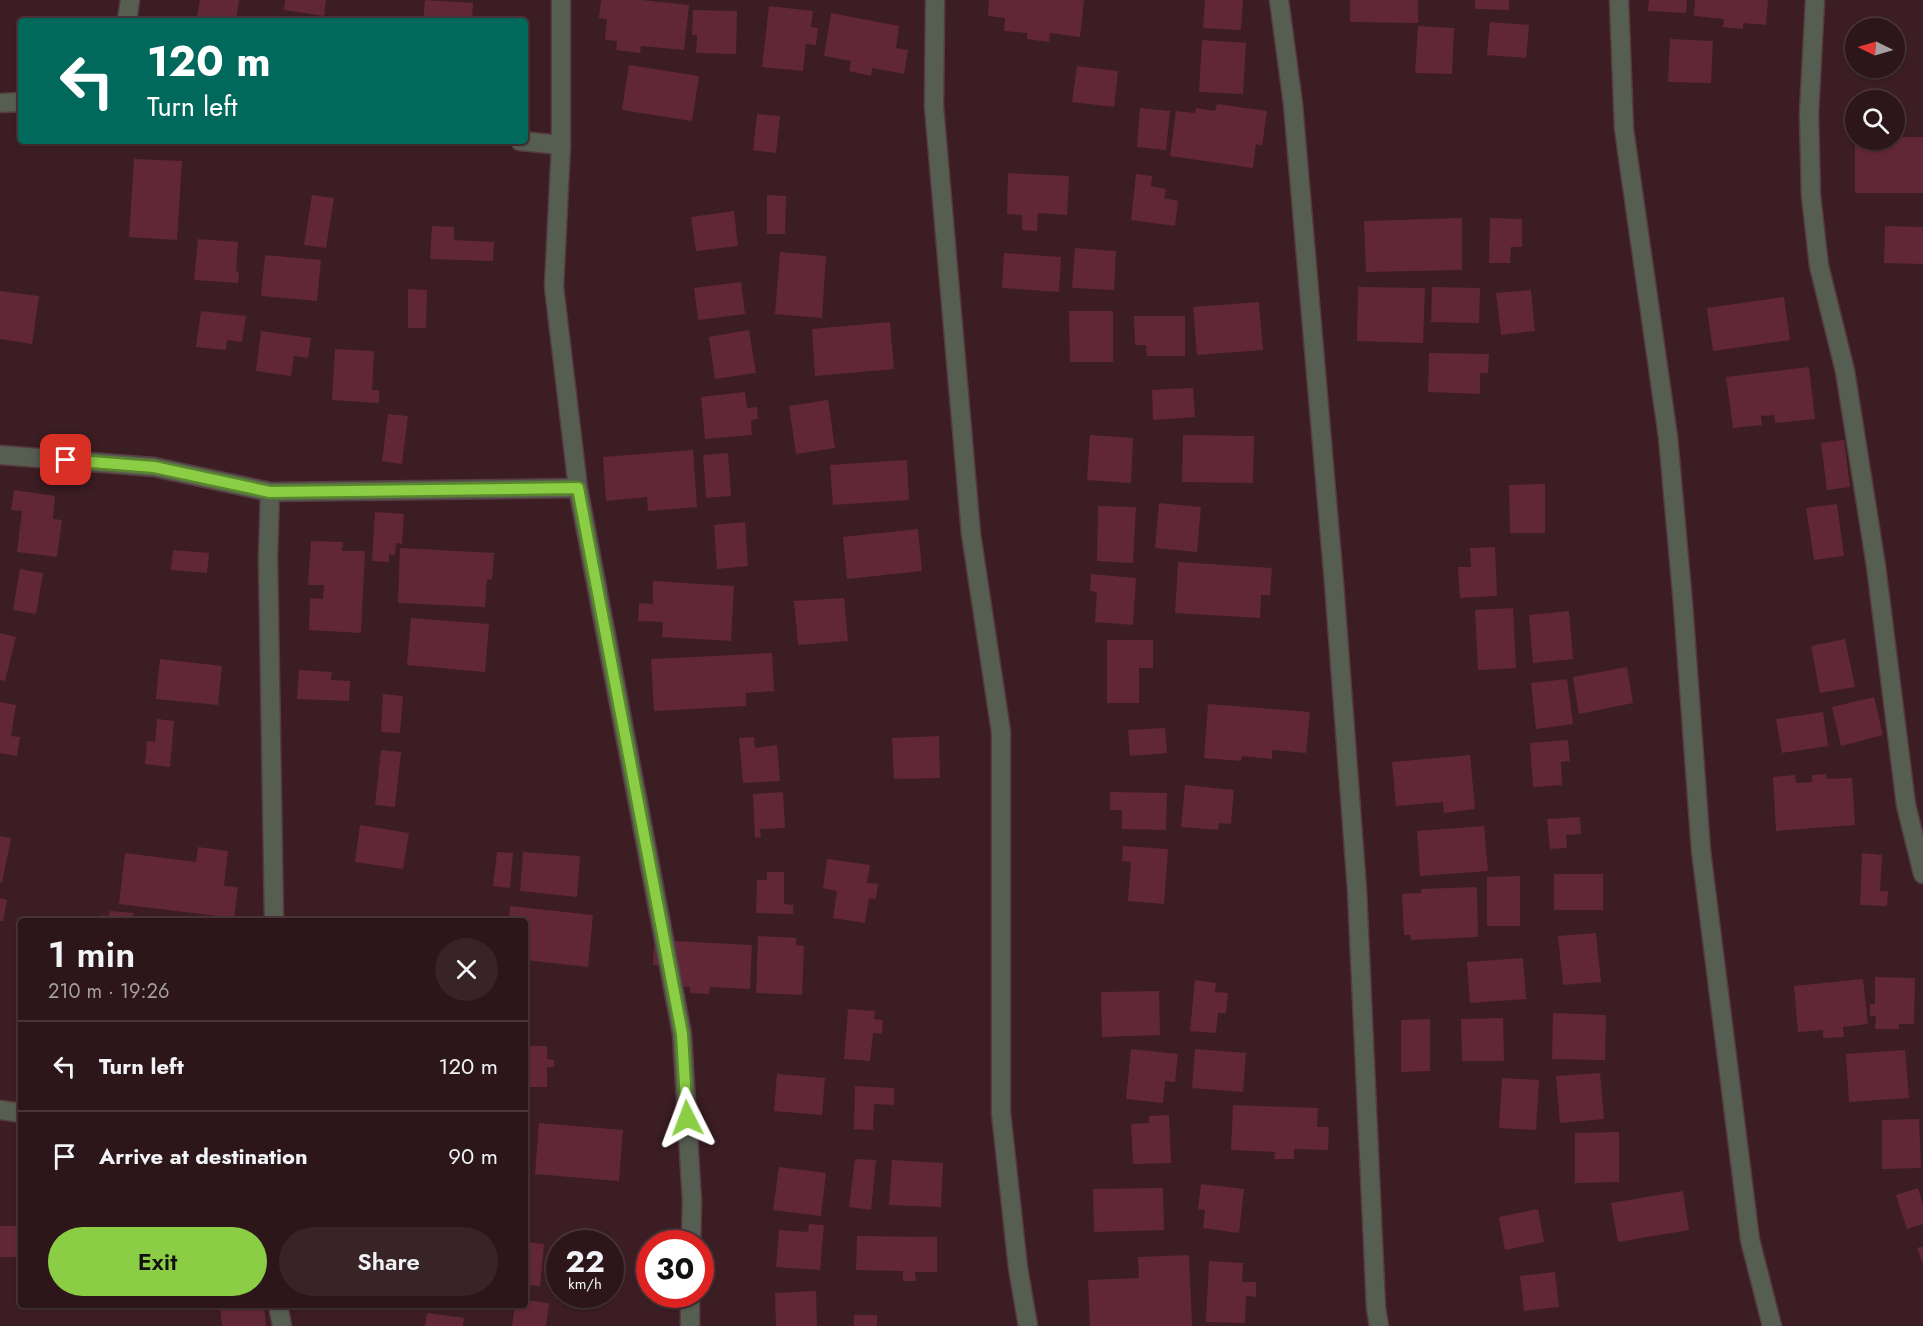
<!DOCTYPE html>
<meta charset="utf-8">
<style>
body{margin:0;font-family:Jost,sans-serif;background:#382327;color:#f1f3f6;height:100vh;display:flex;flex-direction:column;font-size:22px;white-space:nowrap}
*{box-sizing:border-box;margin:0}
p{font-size:20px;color:#a69fa2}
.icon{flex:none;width:33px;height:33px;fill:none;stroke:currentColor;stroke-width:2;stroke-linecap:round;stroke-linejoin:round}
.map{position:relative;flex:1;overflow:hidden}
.side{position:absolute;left:18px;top:918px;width:510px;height:390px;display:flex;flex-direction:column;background:#2c161a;border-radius:6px;box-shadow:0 2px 4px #0004,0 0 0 2px #483539}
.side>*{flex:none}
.hud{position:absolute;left:18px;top:18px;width:510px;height:126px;border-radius:6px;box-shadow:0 2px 4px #0004,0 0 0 2px #483539;background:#00695c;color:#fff;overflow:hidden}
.needle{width:39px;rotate:275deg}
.fabs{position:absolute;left:1845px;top:18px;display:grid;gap:12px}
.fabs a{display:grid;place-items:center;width:60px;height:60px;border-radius:50%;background:#2c161a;box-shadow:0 2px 4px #0004,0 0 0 2px #483539;font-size:30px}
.speed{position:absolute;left:546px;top:1230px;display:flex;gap:12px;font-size:30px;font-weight:700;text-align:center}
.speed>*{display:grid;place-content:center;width:78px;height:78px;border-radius:50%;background:#2c161a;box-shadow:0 2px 4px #0004,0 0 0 2px #483539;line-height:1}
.speed small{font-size:15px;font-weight:400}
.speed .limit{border:9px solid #d22;background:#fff;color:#111}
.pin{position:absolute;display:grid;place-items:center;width:51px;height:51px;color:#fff;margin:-26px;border-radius:12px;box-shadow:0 3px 9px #0006}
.me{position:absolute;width:66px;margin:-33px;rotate:357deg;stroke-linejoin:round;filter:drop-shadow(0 0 4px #0008)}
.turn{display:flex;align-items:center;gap:21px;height:126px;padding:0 30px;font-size:27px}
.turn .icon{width:78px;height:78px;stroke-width:2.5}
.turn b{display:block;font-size:42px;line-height:51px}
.round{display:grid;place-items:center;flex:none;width:63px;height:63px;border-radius:32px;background:#382327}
.head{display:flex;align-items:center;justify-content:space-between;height:102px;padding:0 30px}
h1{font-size:36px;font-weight:600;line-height:45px}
.cta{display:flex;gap:12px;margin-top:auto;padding:12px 30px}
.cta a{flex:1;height:69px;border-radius:36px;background:#8bce46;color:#111;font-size:24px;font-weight:600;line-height:69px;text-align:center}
.cta a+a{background:#382327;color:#f1f3f6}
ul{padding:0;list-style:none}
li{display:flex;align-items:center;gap:18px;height:90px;padding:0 30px;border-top:2px solid #483539}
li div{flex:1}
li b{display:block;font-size:22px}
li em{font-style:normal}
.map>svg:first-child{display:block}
.building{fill:#622736}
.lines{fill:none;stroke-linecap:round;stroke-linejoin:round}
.minor-casing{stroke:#563b40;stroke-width:21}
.minor{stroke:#565d51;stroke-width:18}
.route-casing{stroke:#5a862e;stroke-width:15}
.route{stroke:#8bce46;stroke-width:10}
</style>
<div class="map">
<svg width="1923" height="1326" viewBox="0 0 1923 1326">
<rect width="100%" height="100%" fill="#3b1d23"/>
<path class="building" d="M 200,0 L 239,0 L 236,21 L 196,21 Z
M 285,0 L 326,0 L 324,16 L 284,10 Z
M 425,0 L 473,3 L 472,21 L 423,21 Z
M 601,0 L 642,0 L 689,5 L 684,50 L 641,46 L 640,53 L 616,50 L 617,41 L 605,40 L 607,19 L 599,18 Z
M 989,0 L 1084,0 L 1080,37 L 1050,33 L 1049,42 L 1027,39 L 1027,33 L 1004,31 L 1005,18 L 988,16 Z
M 1205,0 L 1243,0 L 1241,30 L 1203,28 Z
M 1350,0 L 1418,0 L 1418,23 L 1350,22 Z
M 1475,0 L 1509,0 L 1509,10 L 1475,9 Z
M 1649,0 L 1687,0 L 1686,13 L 1648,11 Z
M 1695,0 L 1768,0 L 1766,25 L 1743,23 L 1743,29 L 1723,27 L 1724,19 L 1694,16 Z
M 769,6 L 813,11 L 811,27 L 818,28 L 816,45 L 806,44 L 803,71 L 762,67 Z
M 693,10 L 737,11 L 736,54 L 696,53 L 697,35 L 692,35 Z
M 831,13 L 899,26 L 896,48 L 908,50 L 904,74 L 872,68 L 871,76 L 849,71 L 851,61 L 824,56 Z
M 1490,22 L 1529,25 L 1526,58 L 1487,55 Z
M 1418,26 L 1454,28 L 1452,74 L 1415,73 Z
M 1670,39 L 1713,41 L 1711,83 L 1668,82 Z
M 1202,40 L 1246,43 L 1243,94 L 1199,92 Z
M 629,65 L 699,76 L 692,121 L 622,110 Z
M 1077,66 L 1118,71 L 1114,107 L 1072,102 Z
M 1217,104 L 1267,111 L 1262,146 L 1256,144 L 1253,168 L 1170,156 L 1176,111 L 1195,113 L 1196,108 L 1215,111 Z
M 1140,108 L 1170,111 L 1166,150 L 1137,147 Z
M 757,114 L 780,116 L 776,153 L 753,150 Z
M 1894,137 L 1923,137 L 1923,193 L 1855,193 L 1855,140 L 1894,140 Z
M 134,159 L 182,161 L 177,240 L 129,237 Z
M 1008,173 L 1069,176 L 1067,215 L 1038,213 L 1037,231 L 1022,230 L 1022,215 L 1007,214 Z
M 1136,174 L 1152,176 L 1151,186 L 1166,189 L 1164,198 L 1178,201 L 1175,226 L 1131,220 Z
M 312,195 L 334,198 L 326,248 L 304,245 Z
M 767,195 L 786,196 L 785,234 L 767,234 Z
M 734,211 L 738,246 L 696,251 L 691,217 Z
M 1462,218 L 1462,270 L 1366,272 L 1364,221 Z
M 1490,218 L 1522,219 L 1522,247 L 1511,247 L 1510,263 L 1489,263 Z
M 432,226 L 454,227 L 454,240 L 494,242 L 493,261 L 430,259 Z
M 1885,226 L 1923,227 L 1923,264 L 1884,263 Z
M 198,239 L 238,242 L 236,271 L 239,272 L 238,283 L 194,280 Z
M 1075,248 L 1116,251 L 1114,290 L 1072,288 Z
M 780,252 L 826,256 L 822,318 L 775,314 Z
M 1004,253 L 1061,257 L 1059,292 L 1002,288 Z
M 265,255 L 321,260 L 317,301 L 261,296 Z
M 741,282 L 745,314 L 698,320 L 694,288 Z
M 1358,287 L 1425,288 L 1423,343 L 1357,341 Z
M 1432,287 L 1480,288 L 1479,323 L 1431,322 Z
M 408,289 L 427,290 L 426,328 L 408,328 Z
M 1531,290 L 1535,331 L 1501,335 L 1496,293 Z
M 0,291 L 39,296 L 32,344 L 0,339 Z
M 1784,297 L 1790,340 L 1713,351 L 1707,308 Z
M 1259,302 L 1263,350 L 1197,355 L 1193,307 Z
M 201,311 L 246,316 L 242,342 L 227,340 L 226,350 L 196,347 Z
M 1069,311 L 1113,311 L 1113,362 L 1070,362 Z
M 1134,316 L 1185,316 L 1185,356 L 1147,356 L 1146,345 L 1135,345 Z
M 890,322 L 894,369 L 815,376 L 812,329 Z
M 749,330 L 756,373 L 715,379 L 709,337 Z
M 261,331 L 311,338 L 308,358 L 294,356 L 291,376 L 256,371 Z
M 335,349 L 374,351 L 372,390 L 379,390 L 379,403 L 332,400 Z
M 1429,353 L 1489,354 L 1488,373 L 1480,373 L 1480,394 L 1428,392 Z
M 1809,367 L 1815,419 L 1775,423 L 1774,415 L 1761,416 L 1762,425 L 1733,428 L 1726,377 Z
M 1193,388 L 1195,417 L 1153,420 L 1152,390 Z
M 745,392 L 747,408 L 757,407 L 758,419 L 751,420 L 752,435 L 705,439 L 701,397 Z
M 828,400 L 835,448 L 796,454 L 789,406 Z
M 388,414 L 408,416 L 402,464 L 382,461 Z
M 1090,435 L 1133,438 L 1131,483 L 1087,480 Z
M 1183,435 L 1254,436 L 1253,483 L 1182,482 Z
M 1844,440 L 1850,487 L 1827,490 L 1821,443 Z
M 693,450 L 697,507 L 648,511 L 647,497 L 606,501 L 603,457 Z
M 728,453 L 731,496 L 706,498 L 703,455 Z
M 907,460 L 909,500 L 833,505 L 830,465 Z
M 1545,484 L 1545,533 L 1510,533 L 1509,485 Z
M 14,490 L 55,496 L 53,519 L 62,520 L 57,557 L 17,552 L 22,511 L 11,510 Z
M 1159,503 L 1201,507 L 1197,552 L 1155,548 Z
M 1837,504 L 1844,556 L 1814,560 L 1806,508 Z
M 1098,506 L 1136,507 L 1133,563 L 1097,561 Z
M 375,512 L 404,514 L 402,544 L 396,543 L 395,555 L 389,554 L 389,562 L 372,561 Z
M 745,522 L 748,566 L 717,569 L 714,525 Z
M 918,529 L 922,571 L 847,579 L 843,537 Z
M 311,541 L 343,542 L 342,551 L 365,551 L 361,633 L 309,630 L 310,598 L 323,599 L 324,585 L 308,585 Z
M 1495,547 L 1497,596 L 1460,598 L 1458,567 L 1471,567 L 1470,548 Z
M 400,548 L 494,553 L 492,580 L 487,579 L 485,607 L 398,603 Z
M 173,550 L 209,553 L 207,573 L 171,570 Z
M 1178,562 L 1272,568 L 1270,595 L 1261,595 L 1260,618 L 1175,613 Z
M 20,569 L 43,573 L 36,614 L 13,610 Z
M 1091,574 L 1136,578 L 1133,625 L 1095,622 L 1097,592 L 1090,591 Z
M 653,581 L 734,586 L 731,641 L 662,637 L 663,622 L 638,621 L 639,603 L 653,604 Z
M 844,598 L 848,641 L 798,645 L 794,601 Z
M 1513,608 L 1516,668 L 1478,670 L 1475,610 Z
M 1569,611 L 1573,659 L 1533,663 L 1529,615 Z
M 411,618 L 489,624 L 485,672 L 407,665 Z
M 0,633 L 16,637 L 5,681 L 0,680 Z
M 1845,639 L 1855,687 L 1820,693 L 1811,646 Z
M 1107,640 L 1153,640 L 1153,668 L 1139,668 L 1139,703 L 1107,703 Z
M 772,653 L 774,691 L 746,693 L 746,706 L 654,711 L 651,659 Z
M 160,659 L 222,666 L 218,705 L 156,699 Z
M 1627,667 L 1633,703 L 1579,714 L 1573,677 Z
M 299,670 L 332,672 L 331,680 L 350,681 L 349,701 L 297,699 Z
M 1567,679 L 1573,724 L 1536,729 L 1531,683 Z
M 383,694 L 403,696 L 400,733 L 381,732 Z
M 1874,697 L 1883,735 L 1841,746 L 1832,707 Z
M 0,702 L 16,705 L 11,736 L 20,737 L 17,756 L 0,753 Z
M 1208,704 L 1310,712 L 1306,753 L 1272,750 L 1272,759 L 1242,756 L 1241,761 L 1204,758 Z
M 1823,712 L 1828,746 L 1782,753 L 1776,719 Z
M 157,719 L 174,721 L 170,767 L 145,764 L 147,741 L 155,742 Z
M 1165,728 L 1167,753 L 1130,756 L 1128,730 Z
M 939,736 L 940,778 L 894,779 L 892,738 Z
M 754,737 L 755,748 L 777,745 L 780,781 L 743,783 L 739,738 Z
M 1568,740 L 1570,761 L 1561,762 L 1562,785 L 1533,787 L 1530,743 Z
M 381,750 L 401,752 L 395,807 L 375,805 Z
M 1470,755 L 1475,809 L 1444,813 L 1443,802 L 1396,806 L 1392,762 Z
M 1826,774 L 1827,779 L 1852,778 L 1855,825 L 1776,831 L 1773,777 L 1795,775 L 1796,783 L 1812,782 L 1812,775 Z
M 1185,785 L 1234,790 L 1231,824 L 1219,823 L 1218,830 L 1181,827 Z
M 783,792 L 785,828 L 760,829 L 761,837 L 755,838 L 753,794 Z
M 1110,792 L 1167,793 L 1166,830 L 1122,829 L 1122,810 L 1110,810 Z
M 1580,817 L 1581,834 L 1566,835 L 1567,848 L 1550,849 L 1547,819 Z
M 360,825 L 409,833 L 403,869 L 355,862 Z
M 1484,826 L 1488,871 L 1420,876 L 1417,831 Z
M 0,836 L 11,838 L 2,883 L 0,882 Z
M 1123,846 L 1168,849 L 1164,904 L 1128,901 L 1131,862 L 1122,861 Z
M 198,847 L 228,851 L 224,886 L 238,887 L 234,918 L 119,904 L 125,853 L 196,862 Z
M 497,852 L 513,853 L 510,888 L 493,886 Z
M 523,852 L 580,856 L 577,897 L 520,891 Z
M 1862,853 L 1882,855 L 1880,891 L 1888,891 L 1887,906 L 1860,905 Z
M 827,859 L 870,865 L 867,883 L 878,884 L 876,899 L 869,898 L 865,923 L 833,918 L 837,891 L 823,888 Z
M 767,872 L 784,872 L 784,904 L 793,905 L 793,914 L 756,913 L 757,880 L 767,880 Z
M 1554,874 L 1603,874 L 1603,910 L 1554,910 Z
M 1520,876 L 1520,926 L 1487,926 L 1487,877 Z
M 1477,887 L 1478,937 L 1411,940 L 1410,935 L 1404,935 L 1402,894 L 1421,893 L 1421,889 Z
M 0,898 L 7,900 L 3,921 L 0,921 Z
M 510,906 L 593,915 L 588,967 L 525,960 L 525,921 L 509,921 Z
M 110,911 L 133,913 L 133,921 L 102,921 L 102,915 L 109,916 Z
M 1596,933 L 1601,982 L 1563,985 L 1558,936 Z
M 758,936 L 796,938 L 796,945 L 804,946 L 802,995 L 756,993 Z
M 654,940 L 752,945 L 750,989 L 710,987 L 709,994 L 690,993 L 690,987 L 670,986 L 671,965 L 653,965 Z
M 1523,958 L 1526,999 L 1470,1003 L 1467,962 Z
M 1875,977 L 1915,978 L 1914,1024 L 1899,1024 L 1899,1029 L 1875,1029 L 1876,1016 L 1870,1016 L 1870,1004 L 1875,1004 Z
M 1863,979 L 1868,1024 L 1843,1027 L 1844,1037 L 1823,1038 L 1823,1030 L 1798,1032 L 1794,986 Z
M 1195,980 L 1216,983 L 1215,992 L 1228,993 L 1226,1013 L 1218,1013 L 1216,1033 L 1190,1031 Z
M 1159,991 L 1160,1035 L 1102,1037 L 1101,992 Z
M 848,1009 L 875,1011 L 874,1019 L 883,1020 L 882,1034 L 873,1033 L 870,1061 L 844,1059 Z
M 1553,1013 L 1606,1015 L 1605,1060 L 1552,1059 Z
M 1503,1018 L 1504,1061 L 1462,1061 L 1461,1019 Z
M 1430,1019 L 1430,1071 L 1401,1072 L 1401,1020 Z
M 525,1046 L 547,1046 L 547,1059 L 554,1060 L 554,1067 L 547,1067 L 547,1087 L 525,1087 Z
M 1131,1049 L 1178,1054 L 1175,1082 L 1165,1081 L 1163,1103 L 1126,1099 Z
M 1195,1049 L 1246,1053 L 1243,1092 L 1192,1088 Z
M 1905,1050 L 1909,1098 L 1849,1102 L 1846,1054 Z
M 1600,1073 L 1604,1119 L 1560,1123 L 1556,1076 Z
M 777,1074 L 825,1078 L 822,1115 L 774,1111 Z
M 1502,1078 L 1539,1080 L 1536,1130 L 1499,1128 Z
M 855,1086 L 894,1088 L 894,1105 L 874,1104 L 873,1130 L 854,1129 Z
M 1233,1105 L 1318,1108 L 1317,1127 L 1329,1127 L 1328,1150 L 1294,1149 L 1294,1159 L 1274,1159 L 1275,1152 L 1231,1150 Z
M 1169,1115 L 1171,1163 L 1133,1164 L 1131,1124 L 1149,1123 L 1149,1116 Z
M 1919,1119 L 1921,1168 L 1882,1169 L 1882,1120 Z
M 539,1123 L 623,1130 L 619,1181 L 535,1174 Z
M 1619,1132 L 1619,1182 L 1575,1183 L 1575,1133 Z
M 855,1159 L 876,1160 L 871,1210 L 849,1207 Z
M 892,1160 L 943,1163 L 941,1207 L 889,1205 Z
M 779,1167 L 826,1173 L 821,1216 L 773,1210 Z
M 1201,1184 L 1244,1189 L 1239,1233 L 1203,1228 L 1205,1210 L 1198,1209 Z
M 1163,1188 L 1164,1230 L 1094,1232 L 1093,1189 Z
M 1918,1188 L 1923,1205 L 1923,1224 L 1907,1229 L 1896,1195 Z
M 1683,1191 L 1689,1230 L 1618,1242 L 1611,1203 Z
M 1538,1209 L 1544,1242 L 1505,1250 L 1499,1217 Z
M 809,1224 L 824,1225 L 820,1270 L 776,1267 L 779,1230 L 808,1232 Z
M 0,1226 L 20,1226 L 21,1257 L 0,1257 Z
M 857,1236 L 937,1237 L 937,1272 L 915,1272 L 916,1281 L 903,1281 L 903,1271 L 856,1270 Z
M 525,1242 L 544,1244 L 540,1286 L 525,1285 Z
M 1923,1246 L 1923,1264 L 1917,1248 Z
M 1189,1255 L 1192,1326 L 1090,1326 L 1088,1280 L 1139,1278 L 1138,1257 Z
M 1209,1261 L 1243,1263 L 1242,1282 L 1256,1282 L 1256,1297 L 1246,1296 L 1245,1323 L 1206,1322 Z
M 1555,1272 L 1559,1307 L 1524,1311 L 1520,1276 Z
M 816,1291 L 817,1326 L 776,1326 L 775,1293 Z
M 525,1300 L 549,1303 L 546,1326 L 512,1326 L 515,1305 L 525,1305 Z
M 264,1305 L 266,1326 L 222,1326 L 220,1306 Z
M 427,1313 L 464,1318 L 463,1326 L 425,1326 Z
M 854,1315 L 877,1315 L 877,1326 L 854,1326 Z"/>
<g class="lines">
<defs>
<path id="minor" d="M 561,0 L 561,145 L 554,287 L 578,488 L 682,1034 L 692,1202 L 691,1244
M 935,0 L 934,107 L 971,534 L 1001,732 L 1001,1113 L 1018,1268 L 1028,1326
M 1279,0 L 1293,104 L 1334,583 L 1357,890 L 1376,1308 L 1379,1326
M 1619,0 L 1624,129 L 1668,437 L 1683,604 L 1701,851 L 1750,1240 L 1772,1326
M 1815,0 L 1809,114 L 1811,196 L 1819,266 L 1845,371 L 1876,566 L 1906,805 L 1923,874
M 127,21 L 130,0
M 0,103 L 21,102
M 520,141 L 561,145
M 0,455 L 154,467 L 270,492 L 578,488
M 270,492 L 268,557 L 274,921
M 0,1110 L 21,1113
M 278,1305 L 282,1326
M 690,1326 L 690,1294"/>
</defs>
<use href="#minor" class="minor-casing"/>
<use href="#minor" class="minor"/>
</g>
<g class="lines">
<defs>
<path id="route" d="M 66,460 L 154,467 L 270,492 L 578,488 L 682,1034 L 687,1118"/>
</defs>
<use href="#route" class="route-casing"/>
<use href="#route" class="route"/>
</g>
</svg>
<div class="fabs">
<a><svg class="needle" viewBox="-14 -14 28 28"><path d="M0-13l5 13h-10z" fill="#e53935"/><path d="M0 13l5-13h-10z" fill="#a69fa2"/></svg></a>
<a><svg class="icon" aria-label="search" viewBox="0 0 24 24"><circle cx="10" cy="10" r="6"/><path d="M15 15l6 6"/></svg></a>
</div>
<div class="speed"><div>22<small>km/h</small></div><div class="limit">30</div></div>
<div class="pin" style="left:66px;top:460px;background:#d93025"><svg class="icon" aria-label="arrive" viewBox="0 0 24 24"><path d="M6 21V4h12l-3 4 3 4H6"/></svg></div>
<svg class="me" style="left:687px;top:1118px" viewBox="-20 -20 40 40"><path d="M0-17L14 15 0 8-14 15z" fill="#8bce46" stroke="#fff" stroke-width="4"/></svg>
<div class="hud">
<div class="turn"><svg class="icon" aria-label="left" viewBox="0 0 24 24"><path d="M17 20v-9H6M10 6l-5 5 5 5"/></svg><div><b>120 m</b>Turn left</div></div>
</div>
<section class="side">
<div class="head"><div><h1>1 min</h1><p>210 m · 19:26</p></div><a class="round"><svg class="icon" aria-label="close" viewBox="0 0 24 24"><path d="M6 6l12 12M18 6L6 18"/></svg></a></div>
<ul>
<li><svg class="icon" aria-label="left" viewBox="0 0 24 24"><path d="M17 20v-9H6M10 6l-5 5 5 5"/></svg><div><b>Turn left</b></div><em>120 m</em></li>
<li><svg class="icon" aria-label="arrive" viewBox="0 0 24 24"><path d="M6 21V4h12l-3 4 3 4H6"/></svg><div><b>Arrive at destination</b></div><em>90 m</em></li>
</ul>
<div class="cta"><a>Exit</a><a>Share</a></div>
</section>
</div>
